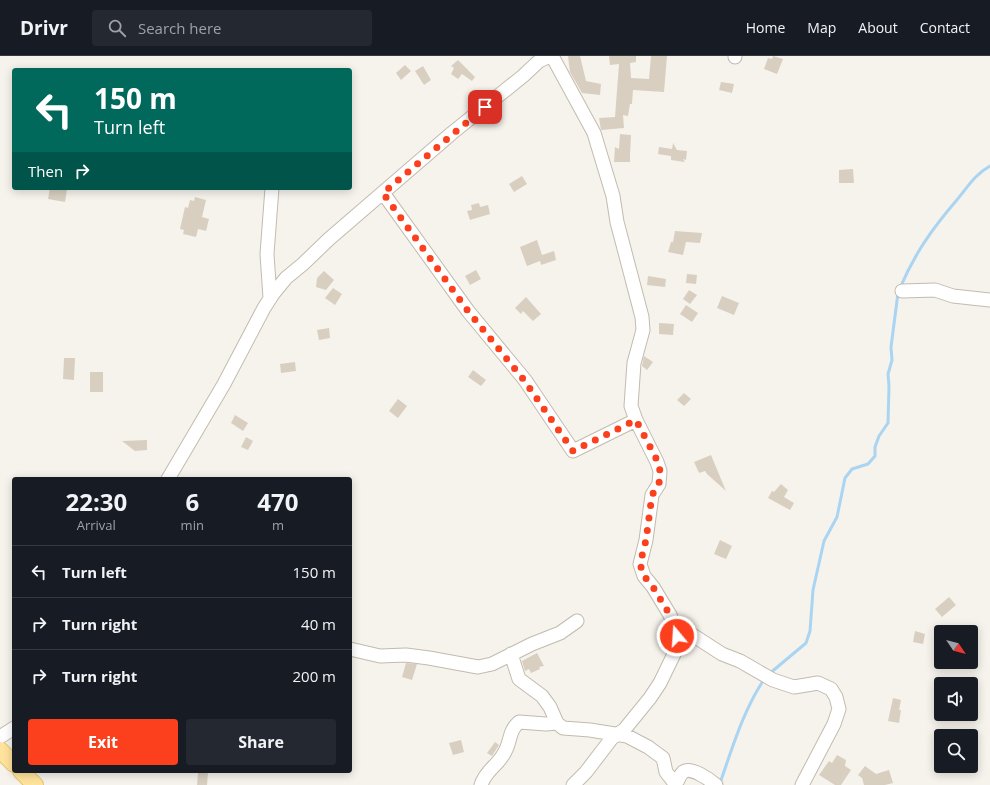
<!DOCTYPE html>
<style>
body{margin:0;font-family:"Open Sans",sans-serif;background:#242831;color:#f1f3f6;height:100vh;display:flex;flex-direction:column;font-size:15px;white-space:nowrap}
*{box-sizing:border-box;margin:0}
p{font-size:13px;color:#9ea1a6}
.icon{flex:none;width:22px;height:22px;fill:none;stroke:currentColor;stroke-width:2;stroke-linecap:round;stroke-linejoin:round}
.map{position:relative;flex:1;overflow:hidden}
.drawer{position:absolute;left:12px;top:421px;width:340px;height:296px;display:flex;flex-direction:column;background:#171b24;border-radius:4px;box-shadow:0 2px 10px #0003}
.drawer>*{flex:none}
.hud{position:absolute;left:12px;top:12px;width:340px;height:122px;border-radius:4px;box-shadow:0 2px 10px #0003;background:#00695c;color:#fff;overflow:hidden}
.needle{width:26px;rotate:125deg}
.fabs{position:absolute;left:934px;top:569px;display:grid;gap:8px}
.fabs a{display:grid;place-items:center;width:44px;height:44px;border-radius:4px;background:#171b24;box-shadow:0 2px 10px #0003;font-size:20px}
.pin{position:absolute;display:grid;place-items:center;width:34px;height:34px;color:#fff;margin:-17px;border-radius:8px;box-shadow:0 2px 6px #0006}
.me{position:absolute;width:44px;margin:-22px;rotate:342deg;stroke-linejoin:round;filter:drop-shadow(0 0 3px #0008)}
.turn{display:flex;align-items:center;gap:14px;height:84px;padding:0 16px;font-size:18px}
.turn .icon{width:52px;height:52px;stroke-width:2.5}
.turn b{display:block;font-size:28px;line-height:34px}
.then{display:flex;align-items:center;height:38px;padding:0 16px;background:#0003;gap:8px;font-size:15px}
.eta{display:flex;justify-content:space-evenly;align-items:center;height:68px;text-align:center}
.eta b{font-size:24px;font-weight:700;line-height:28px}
.cta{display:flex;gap:8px;margin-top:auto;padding:8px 16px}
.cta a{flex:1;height:46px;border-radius:4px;background:#fc3f1d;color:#fff;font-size:16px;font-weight:700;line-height:46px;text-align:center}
.cta a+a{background:#242831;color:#f1f3f6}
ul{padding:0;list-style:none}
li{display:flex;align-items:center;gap:12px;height:52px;padding:0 16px;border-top:1px solid #363941}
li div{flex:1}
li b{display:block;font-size:15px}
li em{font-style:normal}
header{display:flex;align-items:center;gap:24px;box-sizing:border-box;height:56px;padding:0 20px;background:#171b24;border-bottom:1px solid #363941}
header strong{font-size:19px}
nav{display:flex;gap:22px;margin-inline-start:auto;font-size:14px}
.search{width:280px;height:36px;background:#242831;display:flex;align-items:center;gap:10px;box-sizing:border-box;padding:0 14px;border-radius:4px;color:#9ea1a6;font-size:15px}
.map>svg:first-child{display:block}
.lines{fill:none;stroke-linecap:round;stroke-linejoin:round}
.stream{stroke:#a9d4f2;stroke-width:3}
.building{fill:#d8cfc1}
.minor-casing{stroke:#c2bbae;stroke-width:15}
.major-casing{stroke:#e6c16a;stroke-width:18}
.minor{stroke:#fff;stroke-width:13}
.major{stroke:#ffe39c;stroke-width:16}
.route{stroke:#fc3f1d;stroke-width:7;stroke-dasharray:0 12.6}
</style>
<header>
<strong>Drivr</strong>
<div class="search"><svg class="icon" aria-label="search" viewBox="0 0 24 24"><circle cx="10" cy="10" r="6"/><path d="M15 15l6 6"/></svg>Search here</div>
<nav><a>Home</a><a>Map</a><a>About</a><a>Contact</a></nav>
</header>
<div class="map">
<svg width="990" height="729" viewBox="0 0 990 729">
<rect width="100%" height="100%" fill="#f6f3ec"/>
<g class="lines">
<path class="stream" d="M 900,232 C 915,197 932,173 956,145 C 967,132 975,118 990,110
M 769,618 L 806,587 L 810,575 L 813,534 L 824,485 L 837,461 L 845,422 L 852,413 L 868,408 L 875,400 L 875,391 L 879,380 L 888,367 L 889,330 L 888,318 L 892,304 L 891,291 L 898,237
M 720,727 C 732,693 744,652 765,622"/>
</g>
<path class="building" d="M 568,0 L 580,0 L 586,25 L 601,28 L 600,39 L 582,37 L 570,16 Z
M 609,0 L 636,0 L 636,6 L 630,7 L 631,22 L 649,23 L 651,0 L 667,0 L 664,36 L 633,34 L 632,48 L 630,48 L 628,60 L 623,59 L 624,72 L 601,74 L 599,62 L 615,61 L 619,8 L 610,9 Z
M 773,0 L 783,3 L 777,18 L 764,13 L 768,2 L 772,3 Z
M 458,4 L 475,21 L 472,25 L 462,18 L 458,23 L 451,18 L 454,12 L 451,10 Z
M 405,9 L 411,15 L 401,24 L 396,17 Z
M 423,10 L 431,24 L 424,29 L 415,15 Z
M 721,26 L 734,28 L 732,37 L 719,34 Z
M 620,78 L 631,79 L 630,99 L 629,99 L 630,99 L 630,106 L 614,106 L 615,91 L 619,93 Z
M 673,87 L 677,94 L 687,95 L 686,104 L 683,103 L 685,106 L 671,104 L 671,100 L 658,98 L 659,91 L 672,93 Z
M 853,113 L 854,127 L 839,127 L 839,114 Z
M 522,120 L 527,128 L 514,136 L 509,128 Z
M 50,132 L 67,133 L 65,146 L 48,143 Z
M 195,141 L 206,144 L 202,161 L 209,163 L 206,175 L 198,173 L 196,181 L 183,178 L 184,174 L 180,173 L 185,151 L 188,152 L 190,144 L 194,145 Z
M 479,147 L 480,151 L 488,149 L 490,158 L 470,164 L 467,155 L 472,154 L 471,149 Z
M 675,175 L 702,177 L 700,187 L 686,186 L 683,199 L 668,196 L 671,186 L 673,186 Z
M 537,184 L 542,199 L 554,195 L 556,204 L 541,209 L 540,205 L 527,210 L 520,191 Z
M 476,214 L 481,223 L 470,229 L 465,220 Z
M 324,215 L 334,224 L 326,234 L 316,231 L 317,222 Z
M 687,218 L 697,219 L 696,228 L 686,227 Z
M 648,220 L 666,223 L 665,231 L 647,229 Z
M 333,232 L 342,238 L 335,249 L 325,242 Z
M 689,234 L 697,239 L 690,248 L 683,243 Z
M 722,240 L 739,247 L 734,259 L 717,252 Z
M 526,241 L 541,258 L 533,265 L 523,255 L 521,258 L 515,252 Z
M 686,249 L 698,257 L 692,266 L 680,258 Z
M 659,267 L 674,268 L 673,279 L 659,278 Z
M 329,272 L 330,282 L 319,284 L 317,274 Z
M 644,300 L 653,306 L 647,314 L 642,310 Z
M 64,302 L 75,302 L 74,324 L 63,323 Z
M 295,306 L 296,315 L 281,317 L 280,308 Z
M 473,314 L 486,324 L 481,330 L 468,321 Z
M 90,316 L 103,316 L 103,336 L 90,336 Z
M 684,337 L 691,343 L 684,350 L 677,344 Z
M 398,343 L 407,350 L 398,362 L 389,355 Z
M 235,359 L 248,367 L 243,375 L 231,367 Z
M 246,381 L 253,385 L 248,394 L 241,391 Z
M 147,384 L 147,394 L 135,395 L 122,385 Z
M 711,399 L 726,435 L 707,418 L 705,415 L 699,417 L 694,406 Z
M 781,428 L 788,434 L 784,441 L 794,447 L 790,454 L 768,442 L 772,435 L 774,436 Z
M 720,484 L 732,490 L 726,503 L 714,498 Z
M 949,541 L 956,549 L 942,561 L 935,553 Z
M 915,575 L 925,578 L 923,588 L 913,586 Z
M 537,597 L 544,610 L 539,611 L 540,613 L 531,617 L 529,613 L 525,615 L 522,605 Z
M 406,607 L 417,608 L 412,624 L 402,621 Z
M 893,642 L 901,644 L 899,654 L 901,654 L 899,667 L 888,665 Z
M 461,684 L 464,696 L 453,699 L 449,687 Z
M 495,686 L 499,689 L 492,700 L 487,697 Z
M 837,699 L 846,704 L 845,710 L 851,714 L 841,729 L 835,729 L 819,719 L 829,705 L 832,707 Z
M 865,710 L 876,718 L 889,714 L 893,727 L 885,729 L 864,729 L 862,722 L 858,719 Z
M 198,717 L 208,717 L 207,729 L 197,729 Z"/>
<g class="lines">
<defs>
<path id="minor" d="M 552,0 L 594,77 L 613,140 L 617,166 L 642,261 L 643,274 L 634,307 L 631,350 L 636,364 L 657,406 L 660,415 L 659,428 L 652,439 L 646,484 L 640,508 L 644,520 L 653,531 L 670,559 L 676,575 L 677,586 L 675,596 L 660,627 L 650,642 L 624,674 L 612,682 L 586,716 L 573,729
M 735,1 L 735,0
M 383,137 L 468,255 L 525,324 L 573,395 L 636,364
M 902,235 L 935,234 L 953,240 L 990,244
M 270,242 L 267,198 L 272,132
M 168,423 L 224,328 L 264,252 L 273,238 L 286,222 L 303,208 L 329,183 L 452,77 L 523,20 L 539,5 L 550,0
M 674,567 L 722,598 L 740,605 L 773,624 L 794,631 L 818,627 L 831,633 L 836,641 L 839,653 L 834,668 L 802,729
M 350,593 L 380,600 L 406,599 L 429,602 L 478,611 L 492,608 L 532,588 L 560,577 L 577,565
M 511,598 L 519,623 L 542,640 L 550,651 L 557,667 L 563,672 L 590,674 L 627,680 L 648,691 L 663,702 L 666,716 L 673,725 L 678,724 C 679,722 681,718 683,716 C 691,710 710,724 716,729
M 0,681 L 14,672
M 481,729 C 486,714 496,711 503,699 C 512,686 507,677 519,666 L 546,668 L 557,667"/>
<path id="major" d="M 0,694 L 14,708
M 21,715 L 35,729"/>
</defs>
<use href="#minor" class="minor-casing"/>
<use href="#major" class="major-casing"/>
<use href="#minor" class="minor"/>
<use href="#major" class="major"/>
</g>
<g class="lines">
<path class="route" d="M 485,51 L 383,137 L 468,255 L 524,324 L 573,395 L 636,364 L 658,406 L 660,415 L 659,428 L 652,439 L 646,484 L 640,508 L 644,520 L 653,531 L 670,559 L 677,580"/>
</g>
</svg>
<div class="fabs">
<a><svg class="needle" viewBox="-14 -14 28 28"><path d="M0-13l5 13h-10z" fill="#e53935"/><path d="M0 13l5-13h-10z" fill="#9ea1a6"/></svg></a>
<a><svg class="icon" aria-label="sound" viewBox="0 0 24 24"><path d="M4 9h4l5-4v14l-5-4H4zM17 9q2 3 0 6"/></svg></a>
<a><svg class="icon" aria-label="search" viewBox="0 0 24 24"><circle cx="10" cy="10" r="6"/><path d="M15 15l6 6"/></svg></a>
</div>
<div class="pin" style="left:485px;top:51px;background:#d93025"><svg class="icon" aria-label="arrive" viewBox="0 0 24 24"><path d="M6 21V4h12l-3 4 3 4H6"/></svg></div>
<svg class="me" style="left:677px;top:580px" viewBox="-20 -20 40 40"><circle r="17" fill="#fc3f1d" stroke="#fff" stroke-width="3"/><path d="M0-11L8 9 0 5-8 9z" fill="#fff"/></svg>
<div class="hud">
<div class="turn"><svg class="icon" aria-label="left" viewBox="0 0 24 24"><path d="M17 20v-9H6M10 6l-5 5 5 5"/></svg><div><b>150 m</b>Turn left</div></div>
<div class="then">Then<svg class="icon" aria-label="right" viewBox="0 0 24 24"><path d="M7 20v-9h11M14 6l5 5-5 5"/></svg></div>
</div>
<section class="drawer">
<div class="eta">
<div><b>22:30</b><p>Arrival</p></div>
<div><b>6</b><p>min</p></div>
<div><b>470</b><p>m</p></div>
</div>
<ul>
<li><svg class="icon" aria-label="left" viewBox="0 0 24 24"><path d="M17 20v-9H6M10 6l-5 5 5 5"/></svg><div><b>Turn left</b></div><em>150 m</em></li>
<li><svg class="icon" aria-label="right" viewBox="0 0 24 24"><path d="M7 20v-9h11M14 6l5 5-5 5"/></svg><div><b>Turn right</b></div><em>40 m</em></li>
<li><svg class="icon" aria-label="right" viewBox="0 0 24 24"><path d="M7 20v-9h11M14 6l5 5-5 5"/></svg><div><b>Turn right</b></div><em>200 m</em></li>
</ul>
<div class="cta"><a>Exit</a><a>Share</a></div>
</section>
</div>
